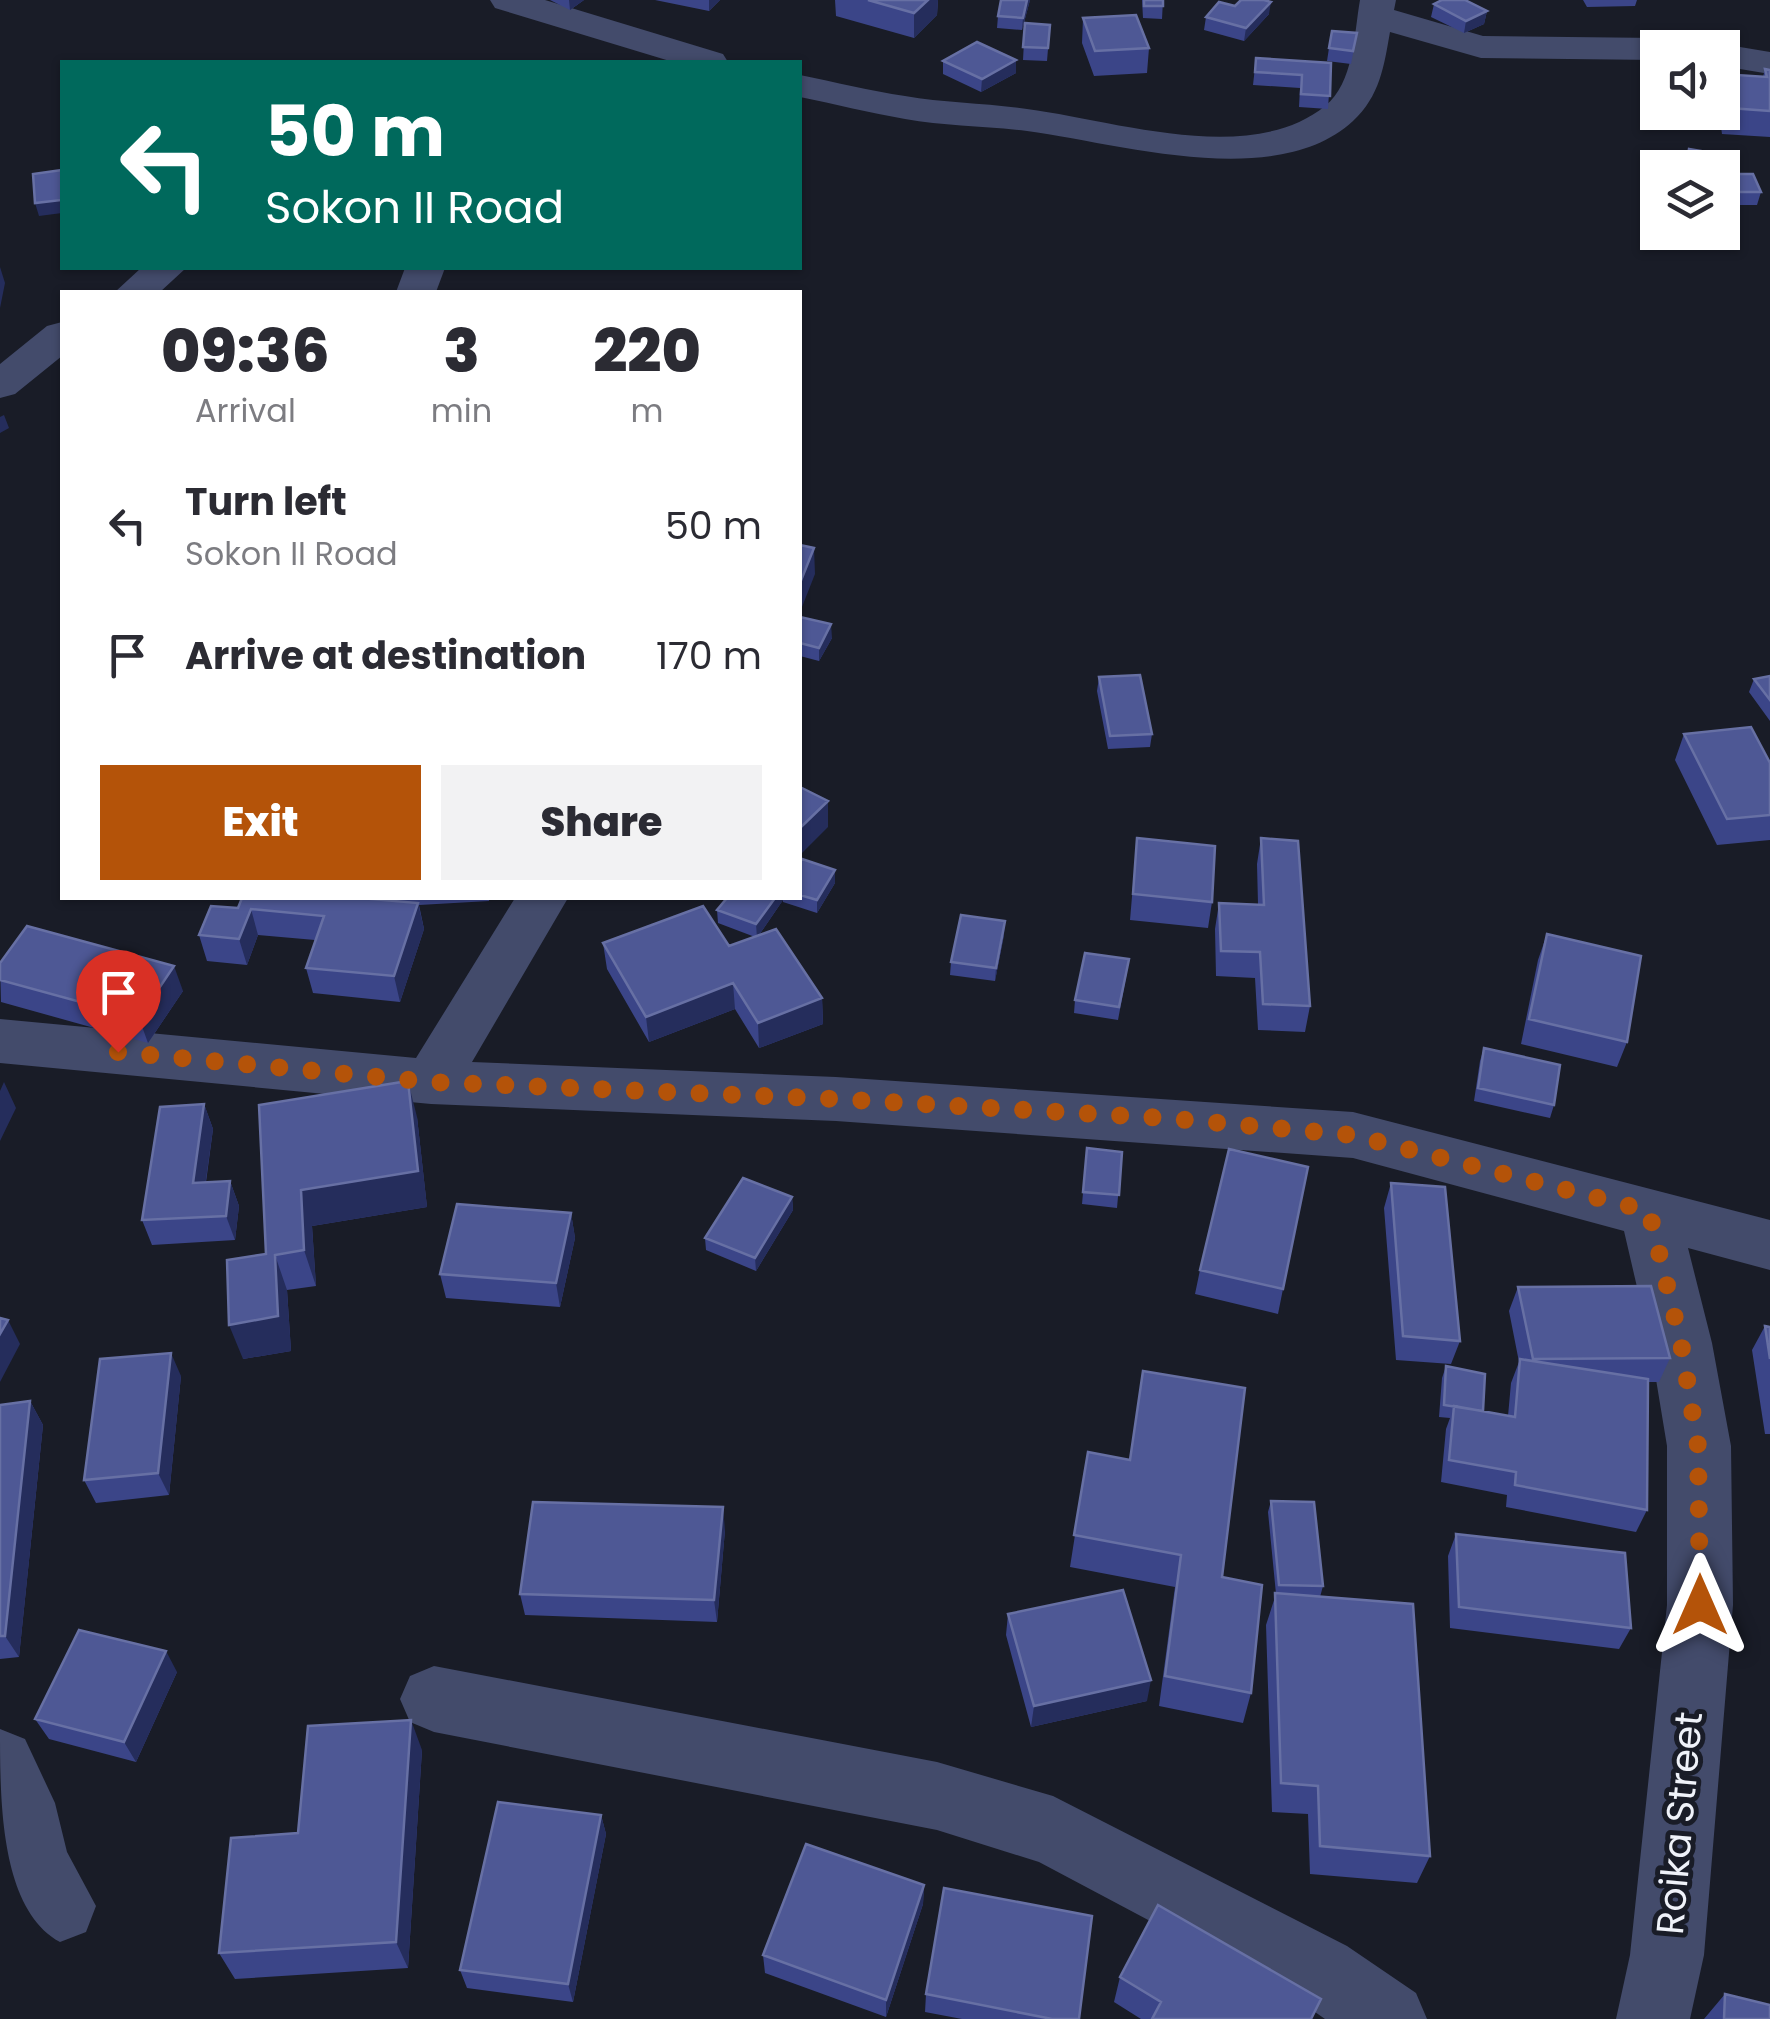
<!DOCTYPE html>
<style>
body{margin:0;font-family:Poppins,sans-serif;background:#f2f2f3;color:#2b2b33;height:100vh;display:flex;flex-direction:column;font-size:38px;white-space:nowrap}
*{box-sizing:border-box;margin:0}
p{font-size:32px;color:#7c7c81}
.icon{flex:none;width:55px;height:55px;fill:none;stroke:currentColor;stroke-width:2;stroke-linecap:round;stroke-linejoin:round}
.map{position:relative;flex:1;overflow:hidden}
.sheet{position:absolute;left:60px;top:290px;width:742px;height:610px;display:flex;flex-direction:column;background:#fff;border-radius:0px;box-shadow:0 2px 8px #0004}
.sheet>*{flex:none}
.guide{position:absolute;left:60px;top:60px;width:742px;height:210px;border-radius:0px;box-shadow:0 2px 8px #0004;background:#00695c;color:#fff;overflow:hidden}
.fabs{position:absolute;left:1640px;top:30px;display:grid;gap:20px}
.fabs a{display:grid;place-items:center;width:100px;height:100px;border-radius:0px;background:#fff;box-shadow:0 2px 8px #0004;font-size:50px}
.pin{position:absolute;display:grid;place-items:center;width:85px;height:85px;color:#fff;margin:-102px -42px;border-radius:50% 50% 50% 0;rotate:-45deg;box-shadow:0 0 10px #0007}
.pin .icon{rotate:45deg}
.me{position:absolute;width:110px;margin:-55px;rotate:0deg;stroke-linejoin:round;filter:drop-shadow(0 0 8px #0008)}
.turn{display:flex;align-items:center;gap:35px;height:210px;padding:0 40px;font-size:45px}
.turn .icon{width:130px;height:130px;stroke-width:2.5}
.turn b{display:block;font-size:70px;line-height:85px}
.eta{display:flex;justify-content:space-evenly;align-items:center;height:170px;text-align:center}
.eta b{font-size:60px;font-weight:800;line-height:70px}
.action{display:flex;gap:20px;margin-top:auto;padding:20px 40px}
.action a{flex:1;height:115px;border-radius:0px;background:#b45309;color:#fff;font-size:40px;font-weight:800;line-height:115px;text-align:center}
.action a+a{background:#f2f2f3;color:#2b2b33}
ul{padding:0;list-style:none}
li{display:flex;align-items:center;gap:30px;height:130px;padding:0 40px}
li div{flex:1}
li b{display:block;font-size:38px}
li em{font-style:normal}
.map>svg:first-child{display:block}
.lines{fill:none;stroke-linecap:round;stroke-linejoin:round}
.minor{fill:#434b6b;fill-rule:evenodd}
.wall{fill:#3b4588}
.shaded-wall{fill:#252d5c}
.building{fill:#4e5895;stroke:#6770a4;stroke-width:2.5}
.route{stroke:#b45309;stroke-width:18;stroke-dasharray:0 32.4}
.labels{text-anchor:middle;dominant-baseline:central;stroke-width:10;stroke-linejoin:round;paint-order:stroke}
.near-street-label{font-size:38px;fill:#eff2f9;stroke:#191c27}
</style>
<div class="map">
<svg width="1770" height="2019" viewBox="0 0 1770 2019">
<rect width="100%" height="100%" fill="#191c27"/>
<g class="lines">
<path class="minor" d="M 490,0 L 545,0 L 723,54 L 728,62 L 673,62 L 495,8 Z
M 1360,0 L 1396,0 L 1394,10 L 1483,36 L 1658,38 L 1671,41 L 1675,48 L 1658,48 L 1658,60 L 1481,58 L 1390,32 C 1384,66 1380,96 1353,121 C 1276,192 1118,143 1027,131 C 986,126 945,126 905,119 C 870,113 835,104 800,97 L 800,75 C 835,82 870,91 905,96 C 945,103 987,103 1027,109 C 1113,120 1250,167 1325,106 C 1354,83 1354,34 1360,0 Z
M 1722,44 L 1770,52 L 1770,74 L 1722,66 L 1722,48 L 1709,48 Z
M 141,268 L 186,268 L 160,292 L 115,292 Z
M 405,268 L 445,268 L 436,292 L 396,292 Z
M 62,322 L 62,356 L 15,394 L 0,398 L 0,364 L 47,326 Z
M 515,898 L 568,898 L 472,1062 L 836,1077 L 1353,1112 L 1770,1220 L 1770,1270 L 1688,1248 L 1712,1343 L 1731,1446 L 1733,1605 L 1704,1955 L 1690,2019 L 1616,2019 L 1630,1955 L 1667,1605 L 1667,1446 L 1650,1343 L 1624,1231 L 1353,1158 L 836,1121 L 431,1104 L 0,1063 L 0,1019 L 416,1058 Z
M 434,1666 L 937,1762 L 1053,1796 L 1347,1946 L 1416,1993 L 1427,2019 L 1325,2019 L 1295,1998 L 1039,1862 L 937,1830 L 434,1732 L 410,1722 L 400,1699 L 410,1676 Z
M 0,1729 L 25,1739 L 55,1803 L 67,1852 L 96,1906 L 86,1932 L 60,1942 C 0,1909 0,1801 0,1729 Z"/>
</g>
<path class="wall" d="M 550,0 L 584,0 L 570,10 Z
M 655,0 L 720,0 L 709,11 Z
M 835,0 L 938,0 L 937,15 L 914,38 L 836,16 Z
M 1001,0 L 1030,0 L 1022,30 L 997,28 L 998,16 Z
M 1142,0 L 1163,0 L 1162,19 L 1143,18 Z
M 1583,0 L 1637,0 L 1635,6 L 1587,7 Z
M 1434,4 L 1487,11 L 1484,24 L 1464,33 L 1431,17 Z
M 1235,6 L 1269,14 L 1244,41 L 1204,30 L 1206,17 Z
M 1083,18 L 1149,48 L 1147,73 L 1094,76 L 1082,43 Z
M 1025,23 L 1050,25 L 1047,61 L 1023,60 Z
M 1357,33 L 1351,64 L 1327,61 L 1329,48 Z
M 1256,58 L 1331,63 L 1328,109 L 1299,107 L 1300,88 L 1253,85 Z
M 943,61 L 1016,73 L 981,92 L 943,74 Z
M 1765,69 L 1770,70 L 1770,137 L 1722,134 L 1721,127 L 1681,124 L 1679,112 L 1722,112 L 1722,74 L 1763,77 Z
M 1728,174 L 1761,192 L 1757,205 L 1732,205 L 1724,187 Z
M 800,617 L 832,638 L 819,661 L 800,656 Z
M 1770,676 L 1770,721 L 1749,692 L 1754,679 Z
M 1099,677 L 1152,734 L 1150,747 L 1108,749 L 1097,691 Z
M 1684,734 L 1770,763 L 1770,840 L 1717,845 L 1675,760 Z
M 1137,838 L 1212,902 L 1208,928 L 1130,920 Z
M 1261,838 L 1310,1006 L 1305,1032 L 1258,1030 L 1255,978 L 1216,976 L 1215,929 L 1219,903 L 1258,904 L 1257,864 Z
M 800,862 L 835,870 L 835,883 L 817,913 L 783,902 L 783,898 L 800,898 Z
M 376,898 L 489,898 L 489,901 L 419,905 L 424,929 L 400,1002 L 313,993 L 306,968 L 315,940 L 258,935 L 247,965 L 207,961 L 199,935 L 238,908 L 376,899 Z
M 783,900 L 759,935 L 822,998 L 823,1024 L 759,1048 L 735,1009 L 649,1042 L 607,969 L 603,943 L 729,946 L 755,937 L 718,923 L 717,910 Z
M 1547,934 L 1627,1042 L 1617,1067 L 1521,1044 L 1538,960 Z
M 1004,935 L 995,981 L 950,975 L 951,962 Z
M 0,963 L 183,991 L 148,1043 L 1,1002 Z
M 1127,972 L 1118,1020 L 1074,1013 L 1075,1000 Z
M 1484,1048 L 1554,1105 L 1550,1118 L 1474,1101 L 1480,1061 Z
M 204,1104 L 213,1129 L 206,1182 L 230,1181 L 239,1206 L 235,1240 L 152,1245 L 142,1220 Z
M 417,1117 L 427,1207 L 312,1226 L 316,1286 L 287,1290 L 291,1351 L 243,1359 L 266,1254 Z
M 1087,1148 L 1122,1152 L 1117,1208 L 1082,1204 Z
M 1391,1183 L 1460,1341 L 1451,1364 L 1396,1360 L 1384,1208 Z
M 792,1197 L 793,1210 L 756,1271 L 706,1250 L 705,1238 Z
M 571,1213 L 575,1238 L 560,1307 L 446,1298 L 440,1274 Z
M 1200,1270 L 1283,1289 L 1278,1314 L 1195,1294 Z
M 1518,1287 L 1670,1358 L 1659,1382 L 1648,1382 L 1647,1510 L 1636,1532 L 1506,1507 L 1507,1495 L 1441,1482 L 1446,1429 L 1450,1418 L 1439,1417 L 1442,1378 L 1446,1366 L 1483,1412 L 1508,1416 L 1511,1383 L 1519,1362 L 1509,1311 Z
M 1765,1326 L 1770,1327 L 1770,1434 L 1765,1434 L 1752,1350 Z
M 181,1376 L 169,1495 L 96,1503 L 84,1480 Z
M 30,1401 L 43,1425 L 19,1657 L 0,1659 L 0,1405 Z
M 1088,1452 L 1222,1577 L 1251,1693 L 1243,1723 L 1159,1706 L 1175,1587 L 1070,1567 Z
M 1271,1501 L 1323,1586 L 1320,1597 L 1430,1856 L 1417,1883 L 1310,1874 L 1308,1814 L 1272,1812 L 1266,1625 L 1276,1594 L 1268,1512 Z
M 725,1530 L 717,1622 L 525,1615 L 520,1594 Z
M 1456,1534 L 1631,1628 L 1619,1649 L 1450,1628 L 1448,1556 Z
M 1008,1614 L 1147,1701 L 1031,1727 L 1006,1635 Z
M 177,1672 L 136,1762 L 49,1739 L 35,1719 Z
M 422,1750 L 408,1968 L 235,1979 L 219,1953 L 298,1833 Z
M 601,1815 L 606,1834 L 573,2002 L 467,1988 L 460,1970 Z
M 924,1885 L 923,1904 L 886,2017 L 765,1973 L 763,1955 Z
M 1120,1977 L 1312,2019 L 1141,2019 L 1114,2002 Z
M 926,1994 L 1079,2019 L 962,2019 L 925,2012 Z
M 1725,1994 L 1770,2019 L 1704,2019 Z"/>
<path class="shaded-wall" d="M 569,0 L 584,0 L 570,10 Z
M 709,0 L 720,0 L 709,11 Z
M 928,0 L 938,0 L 937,15 L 914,38 L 914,13 Z
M 1027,0 L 1030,0 L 1022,30 L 1023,18 Z
M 1271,2 L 1269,14 L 1244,41 L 1246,28 Z
M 1487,11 L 1484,24 L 1464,33 L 1466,21 Z
M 1016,60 L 1016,73 L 981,92 L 982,79 Z
M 62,200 L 62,213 L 39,216 L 35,203 Z
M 0,267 L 5,283 L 0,308 Z
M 4,415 L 9,428 L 0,433 L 0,417 Z
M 814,548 L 815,574 L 800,612 L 800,583 Z
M 831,624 L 832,638 L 819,661 L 819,648 Z
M 828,801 L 828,827 L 800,855 L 800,828 Z
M 835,870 L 835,883 L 817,913 L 817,900 Z
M 775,898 L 783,898 L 783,900 L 757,938 L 756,924 Z
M 418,903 L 424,929 L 400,1002 L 394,976 Z
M 251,909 L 258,935 L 247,965 L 239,939 Z
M 1005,921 L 1004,935 L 995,981 L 996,968 Z
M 174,966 L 183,991 L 148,1043 L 139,1018 Z
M 733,983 L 735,1009 L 649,1042 L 646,1017 Z
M 822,998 L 823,1024 L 759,1048 L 758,1023 Z
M 408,1081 L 417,1117 L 427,1207 L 312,1226 L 316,1286 L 304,1250 L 301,1190 Z
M 4,1082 L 16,1108 L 0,1141 L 0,1091 Z
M 204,1104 L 213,1129 L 202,1208 L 193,1183 Z
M 230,1181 L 239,1206 L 235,1240 L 226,1216 Z
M 792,1197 L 793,1210 L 756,1271 L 755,1258 Z
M 571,1213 L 575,1238 L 560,1307 L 556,1283 Z
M 275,1255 L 287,1290 L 291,1351 L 243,1359 L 229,1325 Z
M 8,1320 L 20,1344 L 0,1382 L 0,1334 Z
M 171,1353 L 181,1376 L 169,1495 L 158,1473 Z
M 30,1401 L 43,1425 L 19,1657 L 5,1636 Z
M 723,1507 L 725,1530 L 717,1622 L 714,1600 Z
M 166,1651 L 177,1672 L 136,1762 L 124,1742 Z
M 1151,1680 L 1147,1701 L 1031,1727 L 1034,1706 Z
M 411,1720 L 422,1750 L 408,1968 L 396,1942 Z
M 601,1815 L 606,1834 L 573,2002 L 568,1984 Z
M 924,1885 L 923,1904 L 886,2017 L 886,2000 Z"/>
<path class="building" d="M 868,0 L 928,0 L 914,13 Z
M 1001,0 L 1027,0 L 1023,18 L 998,16 Z
M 1144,0 L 1163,0 L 1163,6 L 1144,6 Z
M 1241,0 L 1264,0 L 1271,2 L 1246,28 L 1206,17 L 1219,2 L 1235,6 Z
M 1442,0 L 1465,0 L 1487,11 L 1466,21 L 1434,4 Z
M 1136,15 L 1149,48 L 1095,51 L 1083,18 Z
M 1025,23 L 1050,25 L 1048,48 L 1023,47 Z
M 1332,31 L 1357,33 L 1353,51 L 1329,48 Z
M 977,42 L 1016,60 L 982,79 L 943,61 Z
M 1256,58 L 1331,63 L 1330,96 L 1301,94 L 1302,75 L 1255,72 Z
M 1765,69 L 1770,70 L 1770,111 L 1730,108 L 1728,102 L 1722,101 L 1722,74 L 1767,77 Z
M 1689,149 L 1725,155 L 1722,174 L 1722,168 L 1686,168 Z
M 62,170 L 62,200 L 35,203 L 33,174 Z
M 1728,174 L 1753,174 L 1761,192 L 1736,192 Z
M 800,545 L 814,548 L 800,583 Z
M 800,617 L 831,624 L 819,648 L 800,643 Z
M 1140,675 L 1152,734 L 1110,736 L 1099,677 Z
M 1770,676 L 1770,700 L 1754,679 Z
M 1751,727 L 1770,763 L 1770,815 L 1727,819 L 1684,734 Z
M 800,787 L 828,801 L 800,828 Z
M 1137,838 L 1215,846 L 1212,902 L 1133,894 Z
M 1261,838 L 1298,841 L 1310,1006 L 1263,1004 L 1260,952 L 1221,951 L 1219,903 L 1264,905 Z
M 802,859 L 835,870 L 817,900 L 800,895 L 800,862 Z
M 242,898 L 360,898 L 418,903 L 394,976 L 306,968 L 324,916 L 251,909 L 239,939 L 199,935 L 211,906 L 238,908 Z
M 727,898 L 775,898 L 756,924 L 717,910 Z
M 703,906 L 729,946 L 776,929 L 822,998 L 758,1023 L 733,983 L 646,1017 L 603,943 Z
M 961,915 L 1005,921 L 996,968 L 951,962 Z
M 27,926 L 174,966 L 139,1018 L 0,980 L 0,963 Z
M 1547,934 L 1641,956 L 1627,1042 L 1529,1019 Z
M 1085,953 L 1129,959 L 1119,1007 L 1075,1000 Z
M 1484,1048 L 1560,1065 L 1554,1105 L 1478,1088 Z
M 408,1081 L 418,1171 L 301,1190 L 304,1250 L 275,1255 L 278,1316 L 229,1325 L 227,1260 L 266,1254 L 259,1105 Z
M 204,1104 L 193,1183 L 230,1181 L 226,1216 L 142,1220 L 160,1107 Z
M 1087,1148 L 1122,1152 L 1119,1195 L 1083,1192 Z
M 1229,1149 L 1308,1167 L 1283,1289 L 1200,1270 Z
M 743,1178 L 792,1197 L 755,1258 L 705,1238 Z
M 1391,1183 L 1445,1187 L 1460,1341 L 1403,1336 Z
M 457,1204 L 571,1213 L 556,1283 L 440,1274 Z
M 1651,1286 L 1670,1358 L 1533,1359 L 1518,1287 Z
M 0,1318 L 8,1320 L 0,1334 Z
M 1765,1326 L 1770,1327 L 1770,1359 Z
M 171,1353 L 158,1473 L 84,1480 L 100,1359 Z
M 1520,1359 L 1648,1379 L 1647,1510 L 1515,1485 L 1516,1472 L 1449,1460 L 1454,1406 L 1515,1417 Z
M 1446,1366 L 1485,1374 L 1483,1411 L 1444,1405 Z
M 1143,1371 L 1245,1388 L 1222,1577 L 1262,1585 L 1251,1693 L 1165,1676 L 1181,1555 L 1074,1535 L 1088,1452 L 1130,1460 Z
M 30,1401 L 5,1636 L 0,1636 L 0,1405 Z
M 1271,1501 L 1314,1502 L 1323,1586 L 1279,1585 Z
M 533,1502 L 723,1507 L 714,1600 L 520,1594 Z
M 1456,1534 L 1625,1553 L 1631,1628 L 1459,1607 Z
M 1123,1590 L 1151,1680 L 1034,1706 L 1008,1614 Z
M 1275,1593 L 1413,1604 L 1430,1856 L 1320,1846 L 1318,1786 L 1281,1783 Z
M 79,1630 L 166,1651 L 124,1742 L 35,1719 Z
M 411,1720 L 396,1942 L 219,1953 L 231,1838 L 298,1833 L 308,1726 Z
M 498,1802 L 601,1815 L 568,1984 L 460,1970 Z
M 806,1844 L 924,1885 L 886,2000 L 763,1955 Z
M 944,1888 L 1092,1916 L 1079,2019 L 1052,2019 L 926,1994 Z
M 1158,1905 L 1321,1999 L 1311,2019 L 1152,2019 L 1161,2002 L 1120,1977 Z
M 1725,1994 L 1770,2005 L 1770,2019 L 1724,2019 Z"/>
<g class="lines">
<path class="route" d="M 118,1052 L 431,1082 L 836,1099 L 1165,1118 L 1352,1135 L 1649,1211 L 1681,1343 L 1698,1446 L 1700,1605"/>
</g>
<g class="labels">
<g class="near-street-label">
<text transform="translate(1679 1823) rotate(-85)">Roika Street</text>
</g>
</g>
</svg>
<div class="fabs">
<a><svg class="icon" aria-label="sound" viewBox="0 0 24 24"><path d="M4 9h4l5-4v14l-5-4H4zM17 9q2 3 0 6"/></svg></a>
<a><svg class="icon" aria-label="layers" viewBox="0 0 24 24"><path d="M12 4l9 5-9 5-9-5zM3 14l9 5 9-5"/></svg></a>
</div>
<div class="pin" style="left:118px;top:1052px;background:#d93025"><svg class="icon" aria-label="arrive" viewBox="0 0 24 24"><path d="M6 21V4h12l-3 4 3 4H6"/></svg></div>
<svg class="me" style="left:1700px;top:1605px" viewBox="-20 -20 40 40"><path d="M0-17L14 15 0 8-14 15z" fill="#b45309" stroke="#fff" stroke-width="4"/></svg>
<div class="guide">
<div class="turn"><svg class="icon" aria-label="left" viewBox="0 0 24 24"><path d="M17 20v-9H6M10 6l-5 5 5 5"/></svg><div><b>50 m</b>Sokon II Road</div></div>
</div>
<section class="sheet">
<div class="eta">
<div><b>09:36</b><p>Arrival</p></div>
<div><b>3</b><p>min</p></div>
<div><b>220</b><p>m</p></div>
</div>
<ul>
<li><svg class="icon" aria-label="left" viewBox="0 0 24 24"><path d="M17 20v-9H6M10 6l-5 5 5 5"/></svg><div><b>Turn left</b><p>Sokon II Road</p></div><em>50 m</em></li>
<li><svg class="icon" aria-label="arrive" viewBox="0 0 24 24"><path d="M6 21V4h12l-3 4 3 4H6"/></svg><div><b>Arrive at destination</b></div><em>170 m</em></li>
</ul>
<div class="action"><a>Exit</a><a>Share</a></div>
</section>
</div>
